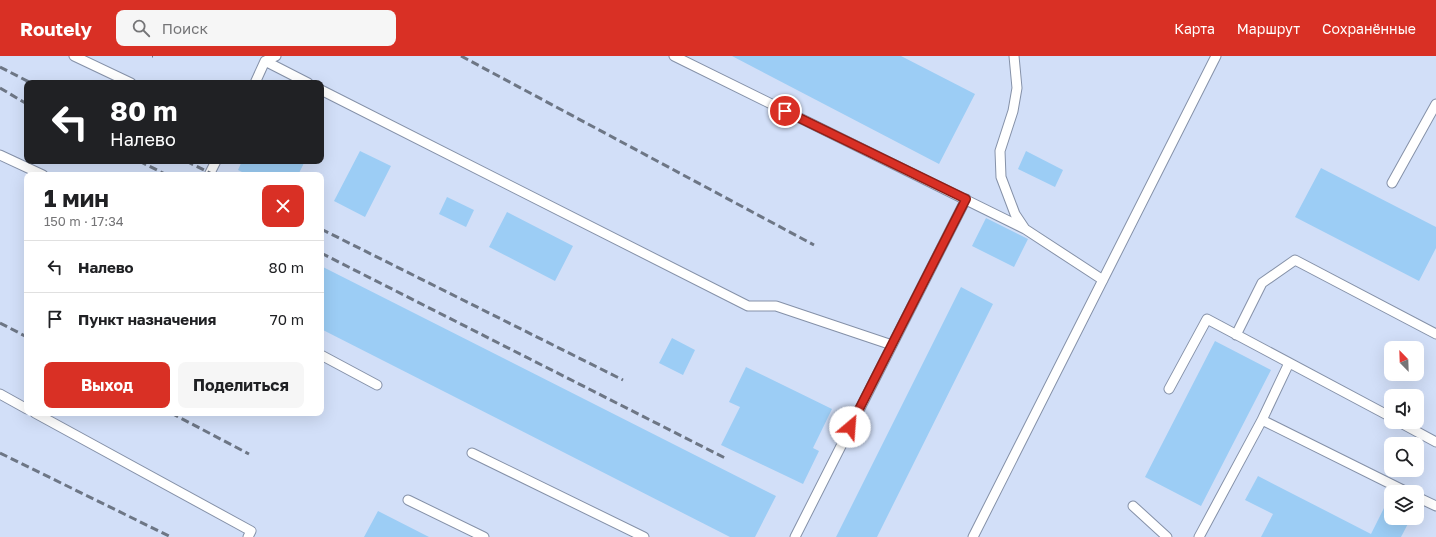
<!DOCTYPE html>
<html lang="ru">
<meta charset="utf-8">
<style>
body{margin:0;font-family:"Golos Text",sans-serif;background:#f6f6f6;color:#202124;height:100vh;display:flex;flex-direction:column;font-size:15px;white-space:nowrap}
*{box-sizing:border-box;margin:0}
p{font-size:13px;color:#757577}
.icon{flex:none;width:22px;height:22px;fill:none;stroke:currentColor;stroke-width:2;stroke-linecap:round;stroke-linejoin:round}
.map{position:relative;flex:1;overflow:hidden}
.side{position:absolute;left:24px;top:116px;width:300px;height:244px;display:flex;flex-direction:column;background:#fff;border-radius:8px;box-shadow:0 4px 16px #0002}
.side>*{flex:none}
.guide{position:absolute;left:24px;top:24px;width:300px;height:84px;border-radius:8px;box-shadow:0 4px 16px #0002;background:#202124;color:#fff;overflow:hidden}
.needle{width:26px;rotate:337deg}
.controls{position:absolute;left:1384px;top:285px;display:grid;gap:8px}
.controls a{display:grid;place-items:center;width:40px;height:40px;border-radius:8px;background:#fff;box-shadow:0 4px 16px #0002;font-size:20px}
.pin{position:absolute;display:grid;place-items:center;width:34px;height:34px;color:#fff;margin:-17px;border:2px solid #fff;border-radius:50%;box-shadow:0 1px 4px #0007}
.me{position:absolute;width:44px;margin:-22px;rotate:27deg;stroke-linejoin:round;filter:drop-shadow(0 0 3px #0008)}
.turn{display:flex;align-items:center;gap:14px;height:84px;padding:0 20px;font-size:18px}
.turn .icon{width:52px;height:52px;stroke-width:2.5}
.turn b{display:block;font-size:28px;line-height:34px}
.round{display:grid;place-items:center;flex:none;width:42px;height:42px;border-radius:8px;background:#f6f6f6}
.summary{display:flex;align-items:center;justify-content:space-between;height:68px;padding:0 20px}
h1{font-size:24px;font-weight:700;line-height:30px}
.action{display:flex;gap:8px;margin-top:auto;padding:8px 20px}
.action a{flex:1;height:46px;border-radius:8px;background:#d93025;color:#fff;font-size:16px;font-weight:700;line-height:46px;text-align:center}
.action a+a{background:#f6f6f6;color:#202124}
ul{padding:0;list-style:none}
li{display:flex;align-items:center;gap:12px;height:52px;padding:0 20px;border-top:1px solid #e0e0e0}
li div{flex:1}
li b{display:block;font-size:15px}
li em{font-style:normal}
header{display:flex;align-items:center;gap:24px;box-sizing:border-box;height:56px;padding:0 20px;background:#d93025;color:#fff}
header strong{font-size:19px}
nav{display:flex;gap:22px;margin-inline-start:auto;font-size:14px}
.search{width:280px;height:36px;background:#f6f6f6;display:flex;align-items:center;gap:10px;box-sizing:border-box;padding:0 14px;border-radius:8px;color:#757577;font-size:15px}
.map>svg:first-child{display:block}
.building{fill:#9ccdf5}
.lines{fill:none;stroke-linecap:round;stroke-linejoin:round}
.lane-casing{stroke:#8591a8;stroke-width:11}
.lane{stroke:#fff;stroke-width:9}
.rail{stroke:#6d7685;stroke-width:3;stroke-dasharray:8 4;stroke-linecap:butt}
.route-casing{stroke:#8d1f18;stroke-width:10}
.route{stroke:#d93025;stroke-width:7}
</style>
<header>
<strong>Routely</strong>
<div class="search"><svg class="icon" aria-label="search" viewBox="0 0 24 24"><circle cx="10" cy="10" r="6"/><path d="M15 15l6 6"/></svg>Поиск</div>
<nav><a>Карта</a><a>Маршрут</a><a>Сохранённые</a></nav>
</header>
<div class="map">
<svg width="1436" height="481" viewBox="0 0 1436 481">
<rect width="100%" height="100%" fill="#d2dff8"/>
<path class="building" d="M 732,0 L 901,0 L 975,38 L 939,108 Z
M 360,95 L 391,110 L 365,161 L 334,145 Z
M 1026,95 L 1063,114 L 1055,131 L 1018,113 Z
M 242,105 L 305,105 L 298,119 L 248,119 L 238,114 Z
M 1321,112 L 1436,171 L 1436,192 L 1419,225 L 1295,161 Z
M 447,141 L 474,154 L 466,171 L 439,158 Z
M 507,156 L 573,190 L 555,225 L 489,191 Z
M 986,162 L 1028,183 L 1014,211 L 972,190 Z
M 321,210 L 776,440 L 755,481 L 730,481 L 321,273 Z
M 961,231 L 993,248 L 877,481 L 836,481 Z
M 672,282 L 695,294 L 683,319 L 659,307 Z
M 1215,285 L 1271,314 L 1201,450 L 1145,421 Z
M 746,311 L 832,353 L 813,392 L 819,395 L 803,428 L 721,389 L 740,351 L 729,346 Z
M 1258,420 L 1371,478 L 1387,446 L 1391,447 L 1391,462 L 1411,462 L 1401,481 L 1261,481 L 1273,458 L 1245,444 Z
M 378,455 L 429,481 L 364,481 Z"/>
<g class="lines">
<defs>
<path id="lane" d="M 74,0 L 131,27
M 674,0 L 1025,173
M 1014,0 L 1017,32 L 1013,55 L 1000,95 L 1001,121 L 1015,158 L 1025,173 L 1103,224
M 265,5 L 308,27
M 255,27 L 265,5 L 276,0
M 321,34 L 748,250 L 776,250 L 892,289
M 0,99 L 43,119
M 209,119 L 216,105
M 1392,127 L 1436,48
M 1236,279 L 1262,227 L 1295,204 L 1436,278
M 321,299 L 377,329
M 1289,307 L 1262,364 L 1407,436
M 1169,333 L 1207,263 L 1391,361
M 0,338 L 27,353
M 35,357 L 251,475 L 248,481
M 1399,366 L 1436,386
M 472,397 L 644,481
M 1417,441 L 1436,450
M 408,444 L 484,481
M 1133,450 L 1167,481
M 795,481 L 966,143
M 973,481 L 1216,0
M 1199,481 L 1262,364"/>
</defs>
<use href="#lane" class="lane-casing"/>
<use href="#lane" class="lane"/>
<path class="rail" d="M 152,0 L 153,0
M 461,0 L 814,189
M 0,11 L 31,27
M 0,32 L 27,48
M 139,105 L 167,119
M 186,105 L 214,119
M 321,173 L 623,324
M 321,197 L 727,403
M 0,267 L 27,281
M 171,357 L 249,398
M 0,397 L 171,481"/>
</g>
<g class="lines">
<defs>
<path id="route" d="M 785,55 L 966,143 L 850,371"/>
</defs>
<use href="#route" class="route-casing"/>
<use href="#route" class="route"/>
</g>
</svg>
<div class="controls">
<a><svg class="needle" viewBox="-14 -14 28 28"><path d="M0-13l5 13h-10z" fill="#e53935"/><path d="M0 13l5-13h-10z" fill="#757577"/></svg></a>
<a><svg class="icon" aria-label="sound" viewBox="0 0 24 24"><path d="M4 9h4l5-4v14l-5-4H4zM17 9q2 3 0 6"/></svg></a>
<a><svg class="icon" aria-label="search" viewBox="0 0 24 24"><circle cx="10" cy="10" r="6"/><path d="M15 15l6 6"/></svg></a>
<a><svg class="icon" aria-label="layers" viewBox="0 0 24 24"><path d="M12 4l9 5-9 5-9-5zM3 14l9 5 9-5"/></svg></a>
</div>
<div class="pin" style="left:785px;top:55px;background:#d93025"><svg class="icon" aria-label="arrive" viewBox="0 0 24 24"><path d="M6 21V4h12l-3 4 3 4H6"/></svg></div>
<svg class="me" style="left:850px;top:371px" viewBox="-20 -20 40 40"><circle r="19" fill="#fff"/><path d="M0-13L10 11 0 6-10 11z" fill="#d93025"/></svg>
<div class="guide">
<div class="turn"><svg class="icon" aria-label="left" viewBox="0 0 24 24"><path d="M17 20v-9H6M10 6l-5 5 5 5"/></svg><div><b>80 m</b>Налево</div></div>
</div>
<section class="side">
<div class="summary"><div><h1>1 мин</h1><p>150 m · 17:34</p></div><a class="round" style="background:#d93025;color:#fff"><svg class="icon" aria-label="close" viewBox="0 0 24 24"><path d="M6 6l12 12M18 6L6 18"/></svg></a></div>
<ul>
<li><svg class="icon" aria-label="left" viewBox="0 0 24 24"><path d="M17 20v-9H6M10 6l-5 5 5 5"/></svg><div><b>Налево</b></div><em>80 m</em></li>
<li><svg class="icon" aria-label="arrive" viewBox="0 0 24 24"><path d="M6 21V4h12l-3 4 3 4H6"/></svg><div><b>Пункт назначения</b></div><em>70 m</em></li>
</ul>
<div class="action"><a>Выход</a><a>Поделиться</a></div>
</section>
</div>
